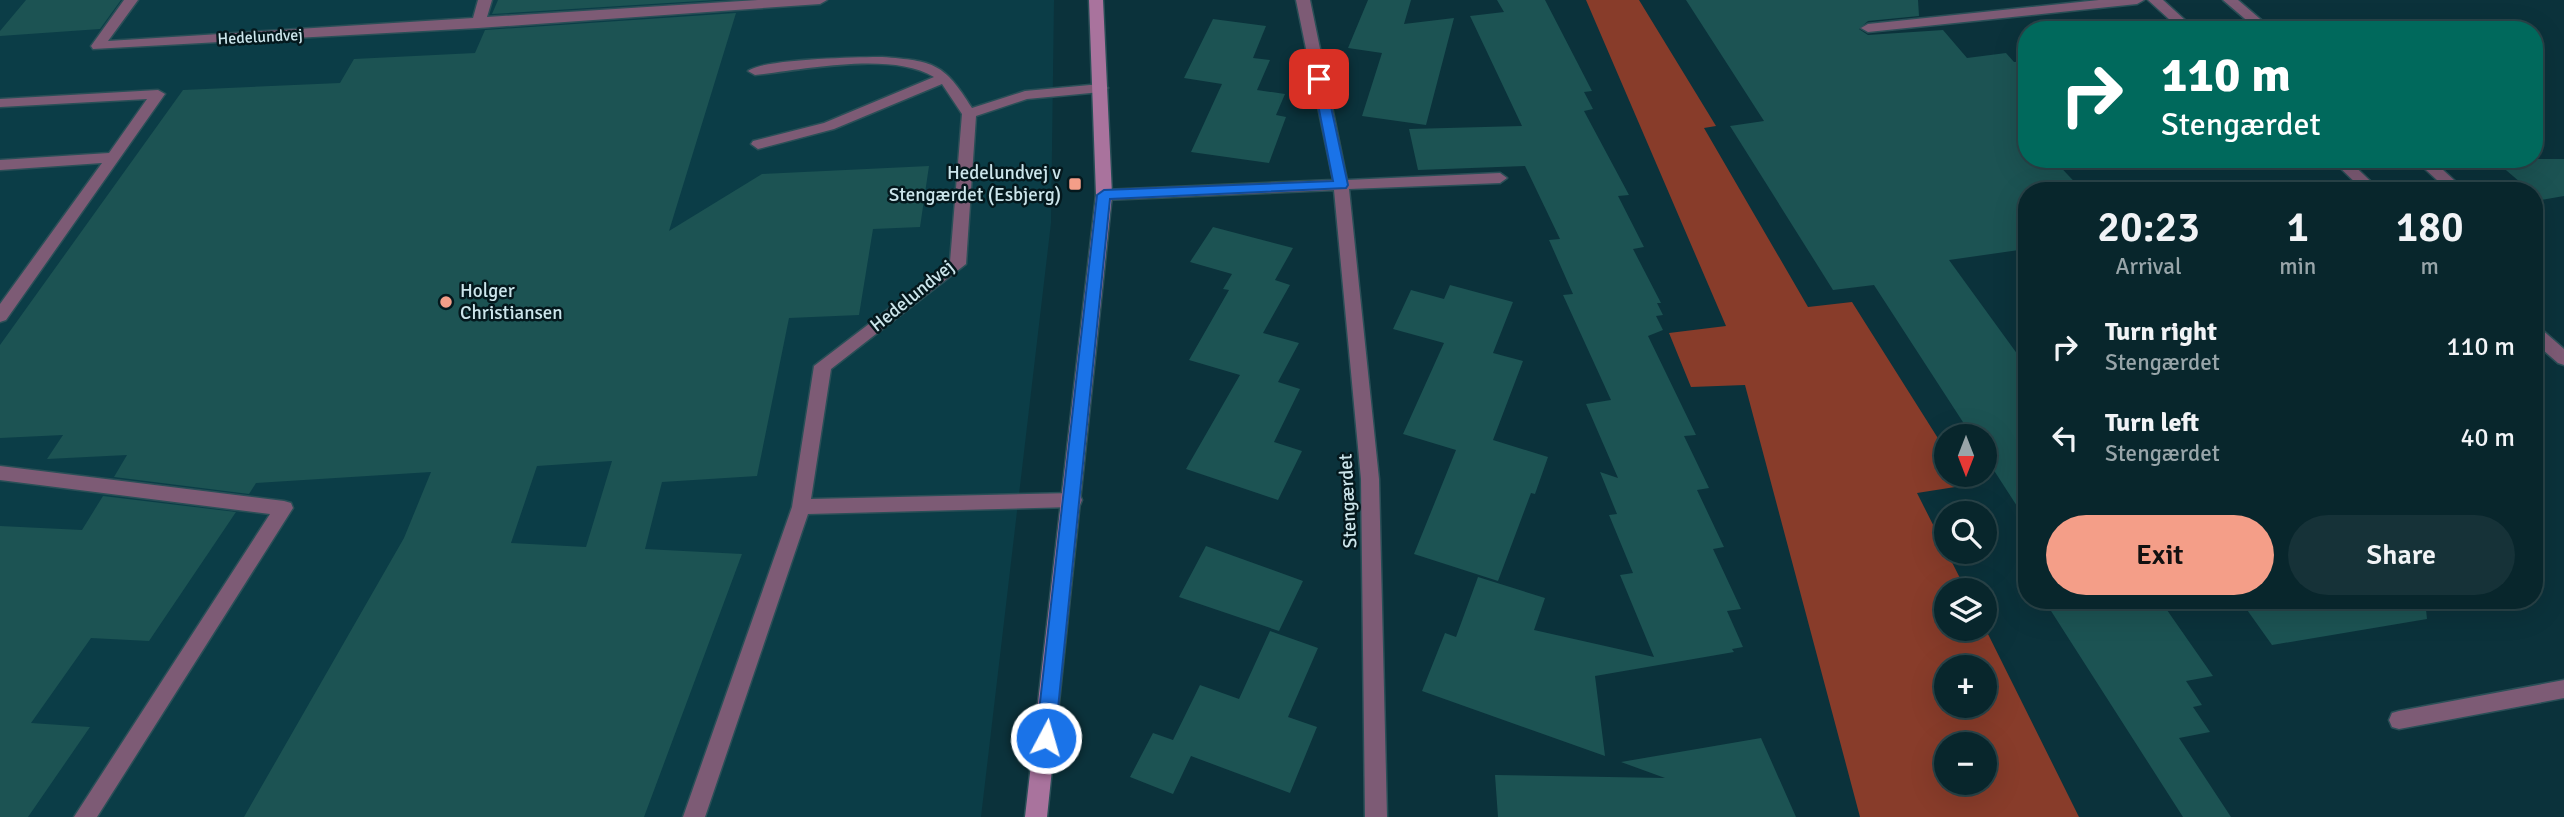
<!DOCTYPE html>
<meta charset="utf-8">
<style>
body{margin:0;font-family:Signika,sans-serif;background:#163238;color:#f1f3f6;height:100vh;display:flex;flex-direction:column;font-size:26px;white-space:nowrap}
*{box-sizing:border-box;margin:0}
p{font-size:23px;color:#98a5a9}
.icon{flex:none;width:38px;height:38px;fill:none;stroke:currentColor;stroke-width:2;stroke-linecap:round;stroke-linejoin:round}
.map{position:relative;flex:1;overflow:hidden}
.details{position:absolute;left:2018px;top:182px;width:525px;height:427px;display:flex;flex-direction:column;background:#08262c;border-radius:28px;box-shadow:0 7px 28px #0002,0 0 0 2px #294348}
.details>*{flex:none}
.banner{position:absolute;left:2018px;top:21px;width:525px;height:147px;border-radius:28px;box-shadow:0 7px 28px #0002,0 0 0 2px #294348;background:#00695c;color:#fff;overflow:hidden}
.needle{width:46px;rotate:180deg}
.buttons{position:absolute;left:1934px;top:424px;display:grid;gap:14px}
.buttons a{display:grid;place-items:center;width:63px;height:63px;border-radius:50%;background:#08262c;box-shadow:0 7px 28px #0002,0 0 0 2px #294348;font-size:35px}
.pin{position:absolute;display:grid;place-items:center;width:60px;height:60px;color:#fff;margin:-30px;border-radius:14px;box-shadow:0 4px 10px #0006}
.me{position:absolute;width:77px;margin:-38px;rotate:6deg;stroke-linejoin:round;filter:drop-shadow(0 0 5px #0008)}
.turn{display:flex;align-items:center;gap:24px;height:147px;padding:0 28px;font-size:32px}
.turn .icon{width:91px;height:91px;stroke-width:2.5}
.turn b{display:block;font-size:49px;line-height:60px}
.eta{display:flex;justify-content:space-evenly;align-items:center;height:119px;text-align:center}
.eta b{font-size:42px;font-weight:600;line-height:49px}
.primary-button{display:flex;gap:14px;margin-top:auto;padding:14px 28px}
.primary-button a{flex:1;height:80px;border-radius:42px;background:#f49e88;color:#111;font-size:28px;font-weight:600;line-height:80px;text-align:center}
.primary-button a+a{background:#163238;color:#f1f3f6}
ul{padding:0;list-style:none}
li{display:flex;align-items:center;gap:21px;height:91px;padding:0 28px}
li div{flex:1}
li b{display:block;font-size:26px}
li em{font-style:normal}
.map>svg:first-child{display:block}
.built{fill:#0b3d47}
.green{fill:#883c2a;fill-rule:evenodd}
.building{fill:#1c5353;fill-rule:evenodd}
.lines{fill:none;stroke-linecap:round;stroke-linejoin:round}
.lane-casing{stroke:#2a4f57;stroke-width:3}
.street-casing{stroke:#2a4f57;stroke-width:3}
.secondary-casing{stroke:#2a4f57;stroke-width:3}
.lane{fill:#7d5b75;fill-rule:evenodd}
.street{fill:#7d5b75;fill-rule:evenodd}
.secondary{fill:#a9739d;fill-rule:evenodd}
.route{fill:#1a73e8;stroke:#114b97;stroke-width:2}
.poi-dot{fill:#f49e88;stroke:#04181d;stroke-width:2.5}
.labels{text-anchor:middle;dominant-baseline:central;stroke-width:5;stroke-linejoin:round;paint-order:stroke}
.far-street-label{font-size:16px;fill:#cce5eb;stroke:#04181d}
.poi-label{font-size:19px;fill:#cce5eb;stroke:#04181d;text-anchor:end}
.street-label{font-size:19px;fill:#cce5eb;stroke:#04181d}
</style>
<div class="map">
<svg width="2564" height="817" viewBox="0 0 2564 817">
<rect width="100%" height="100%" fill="#0b323b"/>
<path class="built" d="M 0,0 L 1054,0 L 1051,223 L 981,817 L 0,817 Z"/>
<path class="green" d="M 1586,0 L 1639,0 L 1716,126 L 1704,128 L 1808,307 L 1852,302 L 1946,451 L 1946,474 L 1961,474 L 1968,485 L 1917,493 L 1966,590 L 1946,590 L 1946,628 L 1985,628 L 2079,817 L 1860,817 L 1745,385 L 1691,387 L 1669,333 L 1726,326 ZM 1946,667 L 1984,667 L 1984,705 L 1946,705 ZM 1946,744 L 1984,744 L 1984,782 L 1946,782 Z"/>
<path class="building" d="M 26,0 L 121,0 L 100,29 L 0,36 L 0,31 Z
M 498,0 L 716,0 L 492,14 Z
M 1368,0 L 1411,0 L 1404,24 L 1454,18 L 1426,125 L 1362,116 L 1382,53 L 1348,48 Z
M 1497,0 L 1545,0 L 1592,91 L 1584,92 L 1593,109 L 1584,111 L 1629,195 L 1618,196 L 1644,247 L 1633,249 L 1661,303 L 1657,303 L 1663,315 L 1656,316 L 1663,330 L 1648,336 L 1696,435 L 1684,436 L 1709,488 L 1697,490 L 1724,547 L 1713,549 L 1741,609 L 1727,611 L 1743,647 L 1732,649 L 1734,652 L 1595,676 L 1605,756 L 1422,691 L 1445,633 L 1456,637 L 1478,577 L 1545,598 L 1534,630 L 1654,657 L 1620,575 L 1633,573 L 1609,515 L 1617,514 L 1600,472 L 1618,478 L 1586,404 L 1611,400 L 1563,295 L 1573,294 L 1549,240 L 1560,239 L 1525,166 L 1418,170 L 1409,129 L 1522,126 L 1470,16 L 1504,12 Z
M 1686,0 L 1918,0 L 1919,16 L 1868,21 L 1859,29 L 1868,35 L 1943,30 L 1967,58 L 2006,53 L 2014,62 L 2026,61 L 2026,159 L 2053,159 L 2083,191 L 2026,191 L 2026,249 L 1949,260 L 2026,366 L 2026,520 L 1984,455 L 1984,436 L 1972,436 L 1874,285 L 1833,290 L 1730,126 L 1764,121 Z
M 736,13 L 669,231 L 762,174 L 929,166 L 920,227 L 873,229 L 859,315 L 789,318 L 757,476 L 662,482 L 645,549 L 742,554 L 644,817 L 244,817 L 404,538 L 431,472 L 256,483 L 249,494 L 114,477 L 127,455 L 47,459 L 63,435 L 0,438 L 0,345 L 183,90 L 340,83 L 354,59 L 475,53 L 485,30 ZM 612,461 L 586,547 L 511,543 L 537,466 Z
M 1213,19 L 1266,26 L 1253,58 L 1270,60 L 1257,90 L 1285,94 L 1276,115 L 1286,117 L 1269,163 L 1191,152 L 1222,84 L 1184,78 Z
M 2493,159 L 2564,159 L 2564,196 L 2541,200 Z
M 1213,227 L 1293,248 L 1275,280 L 1290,285 L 1263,333 L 1299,343 L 1278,382 L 1300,389 L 1274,442 L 1302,451 L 1278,500 L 1186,469 L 1240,375 L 1189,360 L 1229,290 L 1223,289 L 1232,274 L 1190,262 Z
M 1450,285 L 1513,302 L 1493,353 L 1523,361 L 1493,440 L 1548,457 L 1535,494 L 1531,493 L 1498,581 L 1414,554 L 1456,450 L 1403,434 L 1444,343 L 1393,329 L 1411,290 L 1444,299 Z
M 103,496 L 236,512 L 149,641 L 91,638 L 31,723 L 90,727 L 28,817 L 0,817 L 0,526 L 82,530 Z
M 1206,546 L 1303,581 L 1279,631 L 1179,597 Z
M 2044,600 L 2160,600 L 2213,676 L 2186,681 L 2202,705 L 2193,707 L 2210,732 L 2179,738 L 2231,817 L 2183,817 Z
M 2240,600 L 2299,600 L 2303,604 L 2328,600 L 2425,600 L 2427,619 L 2272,645 Z
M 1270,631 L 1318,648 L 1288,717 L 1317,727 L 1290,793 L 1191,756 L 1173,794 L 1130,777 L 1153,733 L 1173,740 L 1200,685 L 1239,699 Z
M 1761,738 L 1796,817 L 1498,817 L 1495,775 L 1665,778 L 1621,762 Z"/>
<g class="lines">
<defs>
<path id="lane" d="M 124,0 L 138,0 L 108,41 L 473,18 L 478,0 L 492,0 L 487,17 L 758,0 L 827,0 L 820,4 L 478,28 L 93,49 L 91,46 Z
M 2099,0 L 2144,0 L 2137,4 L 1868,32 L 1861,28 L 1868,24 Z
M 2223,0 L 2238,0 L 2273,30 L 2258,30 Z
M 882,57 C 934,61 944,63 972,108 L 1025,91 L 1101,84 L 1108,88 L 1101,92 L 1027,99 L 976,116 L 966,264 L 831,369 L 811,499 L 1073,493 L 1080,495 L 1082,500 L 1080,505 L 1073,507 L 808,514 L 705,817 L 683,817 L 792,507 L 814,366 L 950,262 L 962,114 L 942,84 L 834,129 L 758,149 L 751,144 L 753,141 L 824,123 L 934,77 C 890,51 804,70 755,75 L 748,71 C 762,59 859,57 882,57 Z
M 158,90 L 165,94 L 6,320 L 0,322 L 0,304 L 102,163 L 0,170 L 0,160 L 109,153 L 147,99 L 0,107 L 0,99 Z
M 2414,159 L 2431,159 L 2466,191 L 2449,191 Z
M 0,466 L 284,501 L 291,503 L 293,508 L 97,817 L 74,817 L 270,514 L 0,480 Z
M 2564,680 L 2564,698 L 2399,729 L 2392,727 L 2389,720 L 2392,713 L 2399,711 Z"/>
<path id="street" d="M 1296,0 L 1310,0 L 1347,180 L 1500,173 L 1507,178 L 1500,183 L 1349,189 L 1379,479 L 1387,817 L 1365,817 L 1361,479 L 1334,190 L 1104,200 L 1096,195 L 1104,190 L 1333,180 Z
M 2148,0 L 2163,0 L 2196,30 L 2181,30 Z
M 2331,159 L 2347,159 L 2381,191 L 2364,191 Z
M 2534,326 L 2540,328 L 2564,349 L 2564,365 L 2558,363 L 2534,342 Z"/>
<path id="secondary" d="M 1089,0 L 1103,0 L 1112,195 L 1047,817 L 1025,817 L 1096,195 Z"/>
</defs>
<use href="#lane" class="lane-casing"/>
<use href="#street" class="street-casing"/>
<use href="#secondary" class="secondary-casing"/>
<use href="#lane" class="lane"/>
<use href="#street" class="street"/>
<use href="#secondary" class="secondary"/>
</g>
<path class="route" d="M 1319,75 L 1325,79 L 1348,185 L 1346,188 L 1110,199 L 1055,738 L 1052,744 L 1046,747 L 1039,744 L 1036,738 L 1097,195 L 1104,190 L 1333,181 L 1313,79 Z"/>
<g class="poi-dot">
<rect x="1068" y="177" width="14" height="14" rx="3.5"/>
<circle cx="446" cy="302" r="7"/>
</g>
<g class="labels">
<g class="far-street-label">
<text transform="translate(260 37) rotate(-3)">Hedelundvej</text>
</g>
<g class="poi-label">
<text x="1061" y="173">Hedelundvej v<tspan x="1061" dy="22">Stengærdet (Esbjerg)</tspan></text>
<text x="460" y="291" text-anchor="start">Holger<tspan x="460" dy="22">Christiansen</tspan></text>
</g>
<g class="street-label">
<text transform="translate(912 296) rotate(-39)">Hedelundvej</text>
<text transform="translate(1348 501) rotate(-93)">Stengærdet</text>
</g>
</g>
</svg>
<div class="buttons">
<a><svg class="needle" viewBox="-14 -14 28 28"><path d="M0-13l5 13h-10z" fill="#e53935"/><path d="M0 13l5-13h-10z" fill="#98a5a9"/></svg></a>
<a><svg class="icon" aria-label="search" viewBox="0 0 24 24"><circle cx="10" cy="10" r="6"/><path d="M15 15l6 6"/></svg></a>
<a><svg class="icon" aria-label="layers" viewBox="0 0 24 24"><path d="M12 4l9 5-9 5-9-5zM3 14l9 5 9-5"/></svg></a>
<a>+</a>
<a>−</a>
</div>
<div class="pin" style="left:1319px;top:79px;background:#d93025"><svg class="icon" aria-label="arrive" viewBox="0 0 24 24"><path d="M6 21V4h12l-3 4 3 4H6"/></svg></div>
<svg class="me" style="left:1046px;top:738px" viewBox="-20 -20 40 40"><circle r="17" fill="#1a73e8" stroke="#fff" stroke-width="3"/><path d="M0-11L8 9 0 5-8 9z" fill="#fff"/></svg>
<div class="banner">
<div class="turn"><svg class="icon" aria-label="right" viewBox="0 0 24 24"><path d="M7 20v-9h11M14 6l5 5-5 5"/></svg><div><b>110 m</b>Stengærdet</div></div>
</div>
<section class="details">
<div class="eta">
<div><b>20:23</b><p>Arrival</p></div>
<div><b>1</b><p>min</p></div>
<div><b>180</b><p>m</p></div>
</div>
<ul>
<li><svg class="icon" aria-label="right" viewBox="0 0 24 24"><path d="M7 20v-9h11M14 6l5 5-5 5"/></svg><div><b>Turn right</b><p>Stengærdet</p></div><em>110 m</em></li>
<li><svg class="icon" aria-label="left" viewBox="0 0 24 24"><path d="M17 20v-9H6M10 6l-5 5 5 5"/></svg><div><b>Turn left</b><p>Stengærdet</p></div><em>40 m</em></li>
</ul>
<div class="primary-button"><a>Exit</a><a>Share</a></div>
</section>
</div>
